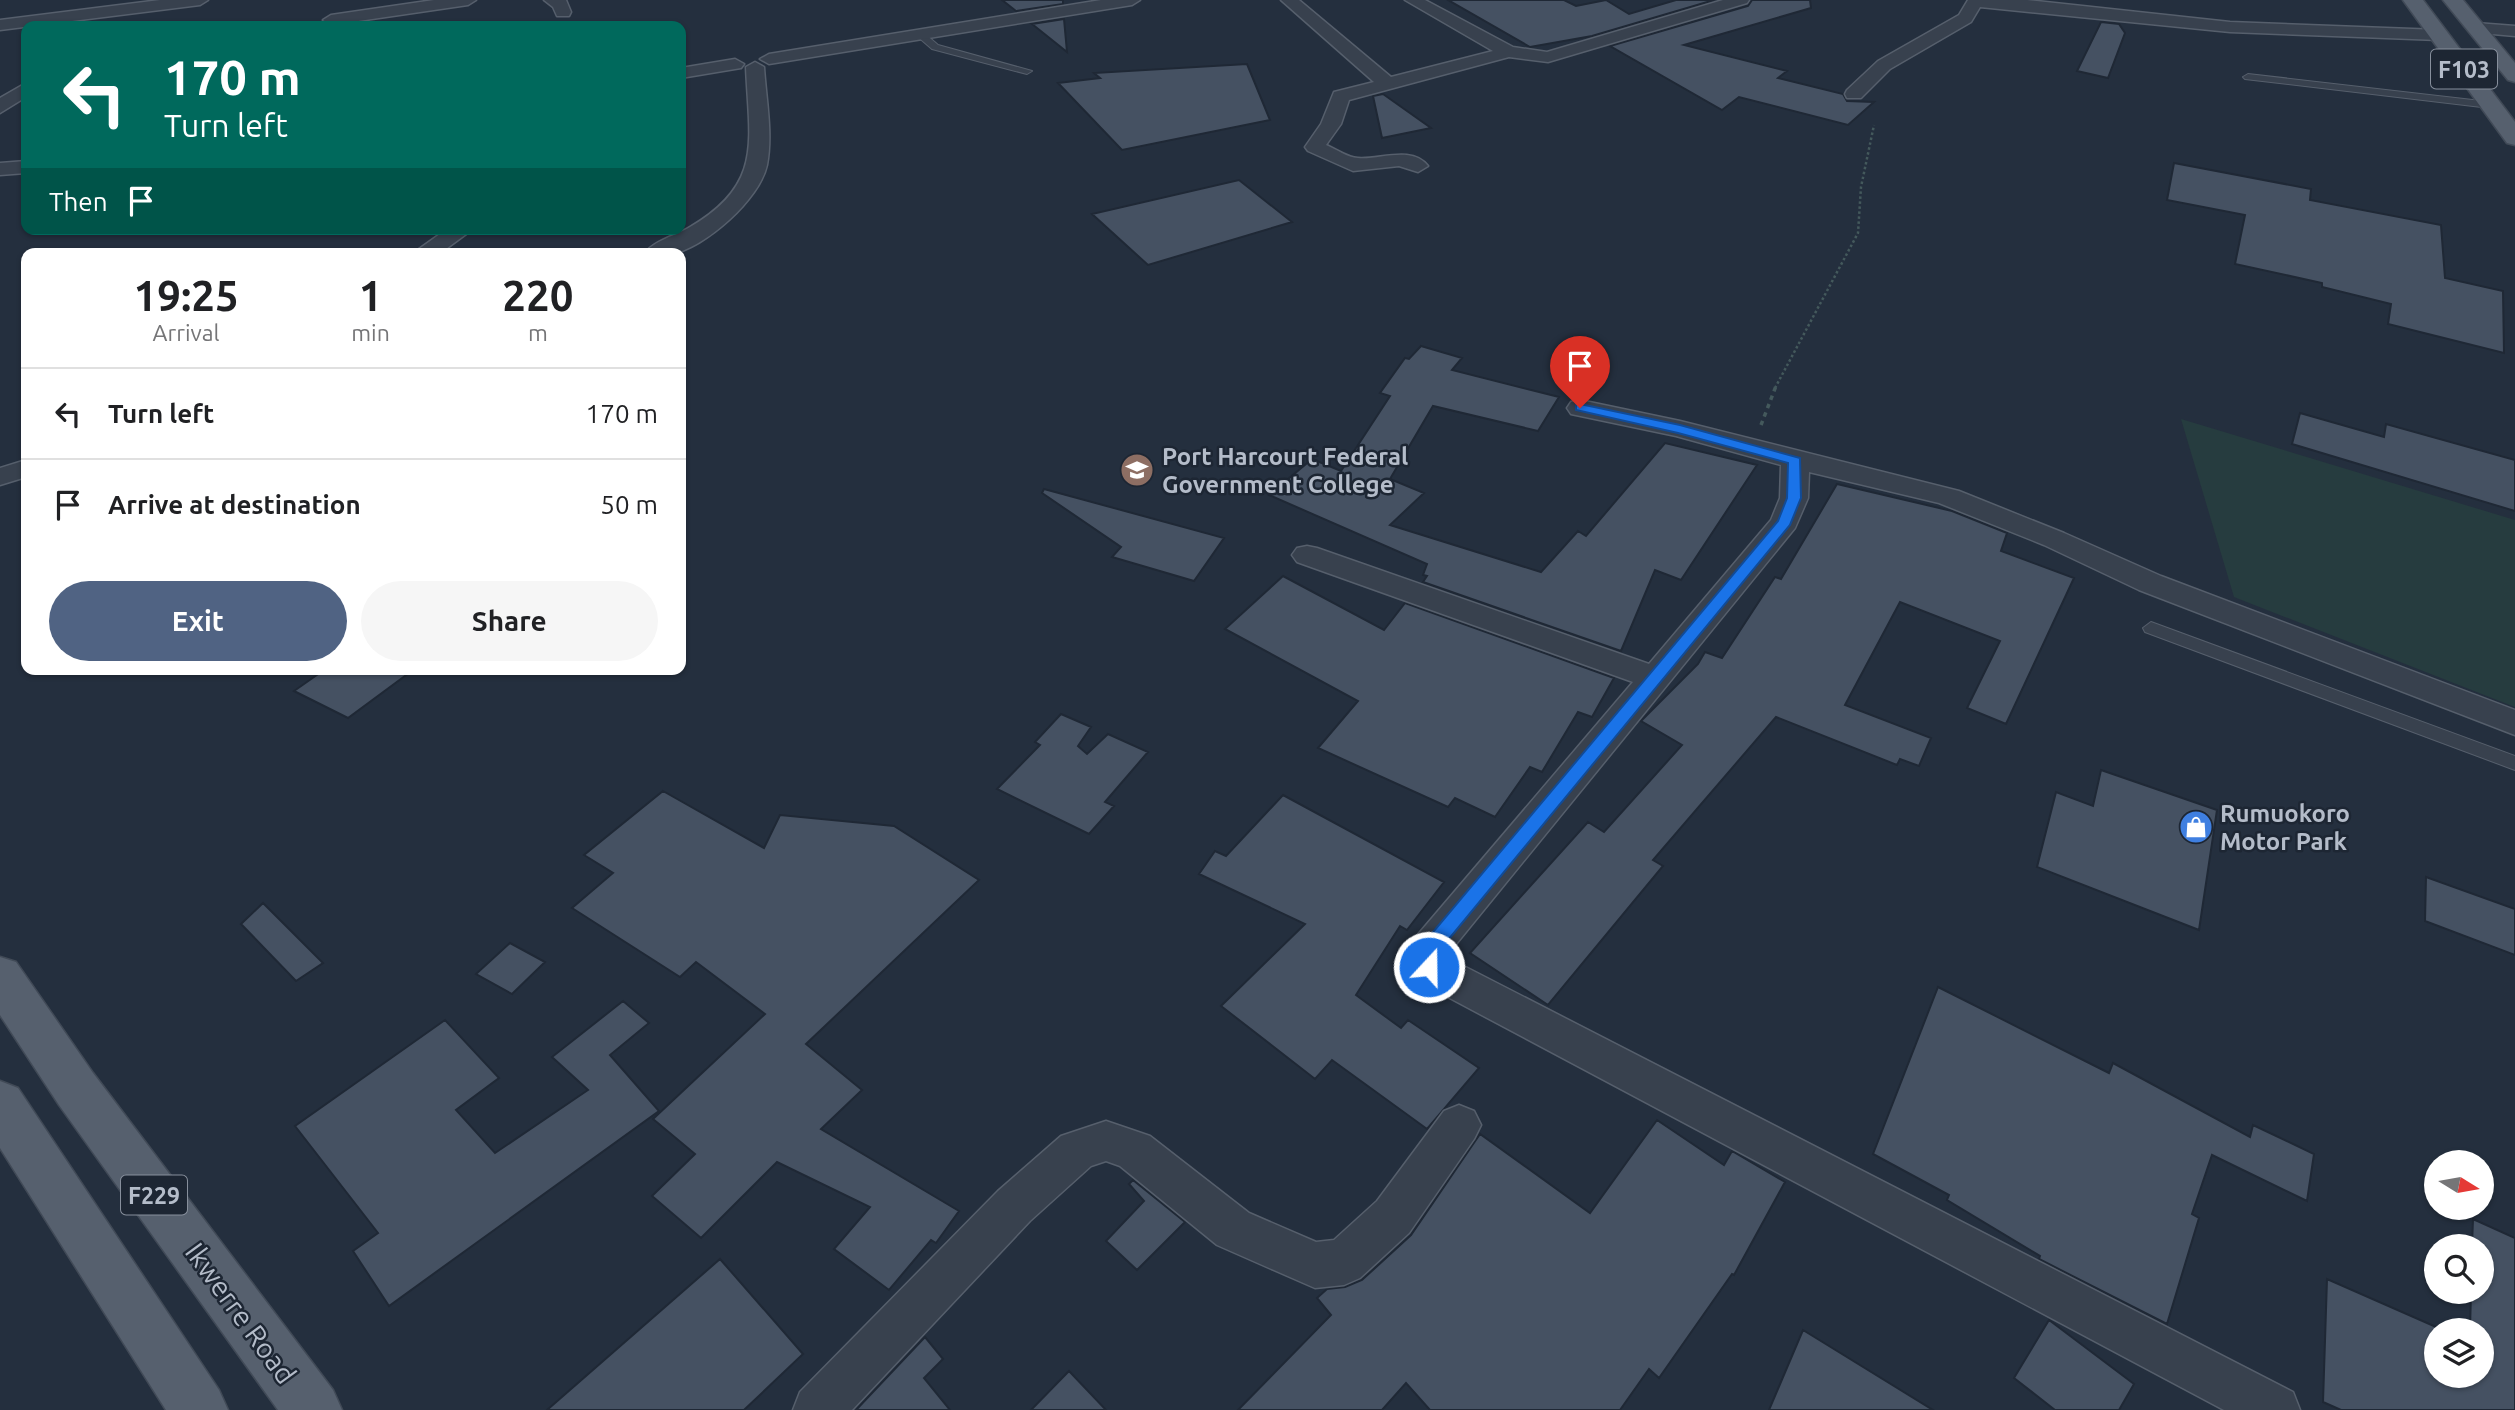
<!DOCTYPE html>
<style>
body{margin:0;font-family:Ubuntu,sans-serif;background:#f6f6f6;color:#202124;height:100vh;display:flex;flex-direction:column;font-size:26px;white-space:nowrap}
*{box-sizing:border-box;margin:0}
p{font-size:23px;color:#757577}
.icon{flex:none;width:38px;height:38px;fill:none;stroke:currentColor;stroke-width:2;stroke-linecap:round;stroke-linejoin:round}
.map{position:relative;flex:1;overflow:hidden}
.details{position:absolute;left:21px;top:248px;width:665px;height:427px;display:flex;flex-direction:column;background:#fff;border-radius:14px;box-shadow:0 2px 5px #0004}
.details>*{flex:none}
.guide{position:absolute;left:21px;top:21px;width:665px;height:214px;border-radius:14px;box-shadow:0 2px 5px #0004;background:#00695c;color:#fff;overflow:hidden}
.needle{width:46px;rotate:101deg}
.fabs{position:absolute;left:2424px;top:1150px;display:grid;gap:14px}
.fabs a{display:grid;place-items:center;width:70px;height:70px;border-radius:50%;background:#fff;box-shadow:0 2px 5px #0004;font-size:35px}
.pin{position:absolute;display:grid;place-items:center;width:60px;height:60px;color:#fff;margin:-72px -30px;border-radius:50% 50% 50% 0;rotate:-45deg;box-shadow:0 0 7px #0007}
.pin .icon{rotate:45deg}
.me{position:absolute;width:77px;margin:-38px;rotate:21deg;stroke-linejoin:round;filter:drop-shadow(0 0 5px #0008)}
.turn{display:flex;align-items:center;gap:24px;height:147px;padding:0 28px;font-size:32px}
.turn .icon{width:91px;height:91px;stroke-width:2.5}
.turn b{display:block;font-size:49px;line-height:60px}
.then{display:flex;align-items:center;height:66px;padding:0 28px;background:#0003;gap:14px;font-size:26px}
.eta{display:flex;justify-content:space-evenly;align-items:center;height:119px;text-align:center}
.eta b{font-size:42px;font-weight:600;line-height:49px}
.cta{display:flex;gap:14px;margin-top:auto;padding:14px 28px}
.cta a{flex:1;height:80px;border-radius:42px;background:#506383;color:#fff;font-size:28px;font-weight:600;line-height:80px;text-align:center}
.cta a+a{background:#f6f6f6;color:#202124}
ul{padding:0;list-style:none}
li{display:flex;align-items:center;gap:21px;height:91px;padding:0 28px;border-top:2px solid #e0e0e0}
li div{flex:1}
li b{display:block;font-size:26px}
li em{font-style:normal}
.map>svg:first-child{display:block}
.green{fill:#263c3f}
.building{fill:#455162;stroke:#1f2835;stroke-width:2}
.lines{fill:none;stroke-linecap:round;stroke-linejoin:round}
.lane-casing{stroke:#565f6c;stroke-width:2}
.street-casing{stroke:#565f6c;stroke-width:3}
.primary-casing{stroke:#414a57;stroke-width:3}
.path-far1{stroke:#44595c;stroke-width:2.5;stroke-dasharray:2.5 2.5;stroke-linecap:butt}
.path{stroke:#44595c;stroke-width:3.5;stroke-dasharray:4.5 4.5;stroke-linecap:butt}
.lane{fill:#38414e;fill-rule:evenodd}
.street{fill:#38414e;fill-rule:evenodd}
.primary{fill:#56606e;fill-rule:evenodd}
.route{fill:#1a73e8;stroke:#114b97;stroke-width:2}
.labels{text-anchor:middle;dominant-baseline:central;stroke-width:5;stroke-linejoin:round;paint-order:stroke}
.shield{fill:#1d2633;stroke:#878f9c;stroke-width:2}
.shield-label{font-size:23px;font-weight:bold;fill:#b4bcc9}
.poi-label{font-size:24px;font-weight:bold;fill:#b4bcc9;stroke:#1d2633;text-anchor:start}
.near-street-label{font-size:28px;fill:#b4bcc9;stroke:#1d2633}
</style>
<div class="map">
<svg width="2515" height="1410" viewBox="0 0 2515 1410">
<rect width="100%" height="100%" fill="#242f3e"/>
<path class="green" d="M 2181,419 L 2515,520 L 2515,707 L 2234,597 Z"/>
<path class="building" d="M 1002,0 L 1063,0 L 1063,4 L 1016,11 Z
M 1448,0 L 1564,0 L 1576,6 L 1606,0 L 1629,14 L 1676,0 L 1714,0 L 1592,36 L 1530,47 Z
M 1752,0 L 1810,0 L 1811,8 L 1684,45 L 1787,71 L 1778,78 L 1843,94 L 1847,101 L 1874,102 L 1848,125 L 1739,97 L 1722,110 L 1610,46 L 1748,6 Z
M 1064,19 L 1067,52 L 1032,24 Z
M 2101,22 L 2119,24 L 2125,33 L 2108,78 L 2077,71 Z
M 1247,64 L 1270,120 L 1122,150 L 1058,83 L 1100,78 L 1094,73 Z
M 1383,94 L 1431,128 L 1382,138 L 1373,96 Z
M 2174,163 L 2311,189 L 2310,200 L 2441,225 L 2445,278 L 2503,291 L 2504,353 L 2388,324 L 2391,304 L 2322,287 L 2322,283 L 2235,264 L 2245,215 L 2167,200 Z
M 1239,180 L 1292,222 L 1148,265 L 1092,214 Z
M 1421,346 L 1462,358 L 1452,370 L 1559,397 L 1538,431 L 1433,406 L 1390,479 L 1424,493 L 1390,525 L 1541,572 L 1578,531 L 1586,536 L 1665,443 L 1757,465 L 1681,580 L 1655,570 L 1621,651 L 1423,582 L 1427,576 L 1423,575 L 1427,564 L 1269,495 L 1312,459 L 1341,471 L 1390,396 L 1380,393 L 1405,358 L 1409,359 Z
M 2300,413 L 2384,437 L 2386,424 L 2515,460 L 2515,511 L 2292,444 Z
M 1837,484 L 1952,511 L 2007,533 L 2001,551 L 2074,578 L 2006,724 L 1967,708 L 2000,641 L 1900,602 L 1845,705 L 1931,738 L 1919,766 L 1900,759 L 1897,765 L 1776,717 L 1653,860 L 1663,866 L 1548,1005 L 1470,953 L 1588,822 L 1604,832 L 1682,745 L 1641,721 L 1698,664 L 1705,652 L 1722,658 L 1775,577 L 1781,579 Z
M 1044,489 L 1224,538 L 1194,581 L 1112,557 L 1121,547 L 1042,493 Z
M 1283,576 L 1384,630 L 1405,603 L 1614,678 L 1592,717 L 1578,712 L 1542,772 L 1530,767 L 1495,817 L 1455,798 L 1448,807 L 1318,748 L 1358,701 L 1225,629 Z
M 324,670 L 413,670 L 348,718 L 294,691 Z
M 1061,714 L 1091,727 L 1078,746 L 1087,754 L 1108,734 L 1148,752 L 1105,802 L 1114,806 L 1089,834 L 997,789 L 1040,745 L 1035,742 Z
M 2101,770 L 2217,810 L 2199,930 L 2037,867 L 2056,792 L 2093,806 Z
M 663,791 L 764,848 L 780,815 L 894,826 L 979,880 L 806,1044 L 862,1090 L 821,1129 L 959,1211 L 936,1243 L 931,1240 L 889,1290 L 834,1249 L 870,1207 L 777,1162 L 701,1238 L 652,1196 L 695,1154 L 653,1119 L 765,1014 L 696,962 L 680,977 L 572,908 L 613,873 L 584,855 Z
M 1283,795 L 1444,882 L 1407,930 L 1400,926 L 1356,995 L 1401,1028 L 1408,1020 L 1479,1068 L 1427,1129 L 1332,1060 L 1315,1079 L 1221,1006 L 1305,924 L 1199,874 L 1215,851 L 1226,856 Z
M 2426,877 L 2515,909 L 2515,955 L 2425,921 Z
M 263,903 L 323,963 L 296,981 L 241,924 Z
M 510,943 L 545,962 L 512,994 L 476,974 Z
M 1938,987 L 2109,1073 L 2113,1063 L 2250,1137 L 2253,1125 L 2314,1154 L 2307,1201 L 2212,1155 L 2192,1214 L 2199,1218 L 2167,1324 L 2039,1259 L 2040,1256 L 1947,1200 L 1949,1195 L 1873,1154 Z
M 623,1001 L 649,1023 L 610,1055 L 659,1111 L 389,1306 L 353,1251 L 378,1233 L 295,1126 L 445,1020 L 499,1078 L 456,1110 L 495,1153 L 588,1090 L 552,1057 Z
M 1657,1120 L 1724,1165 L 1732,1151 L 1785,1182 L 1734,1275 L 1732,1274 L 1659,1378 L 1649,1369 L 1620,1410 L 1430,1410 L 1406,1383 L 1382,1410 L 1238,1410 L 1331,1315 L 1317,1298 L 1327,1289 L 1345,1287 L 1362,1280 L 1411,1235 L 1480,1134 L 1590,1213 Z
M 1133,1180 L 1185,1222 L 1137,1270 L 1106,1241 L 1144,1201 L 1129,1184 Z
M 2473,1219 L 2515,1238 L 2515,1410 L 2341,1410 L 2323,1402 L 2327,1279 L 2443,1330 L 2436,1330 L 2436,1376 L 2482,1376 L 2482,1330 L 2470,1330 L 2471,1292 L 2482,1292 L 2482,1246 L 2472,1246 Z
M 720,1259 L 803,1354 L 744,1410 L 547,1410 Z
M 2049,1320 L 2134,1384 L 2119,1410 L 2055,1410 L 2014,1378 Z
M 1803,1330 L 1933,1410 L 1769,1410 Z
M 925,1337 L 943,1359 L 924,1378 L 950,1410 L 856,1410 Z
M 1069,1371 L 1106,1410 L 1031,1410 Z"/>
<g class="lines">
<defs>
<path id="lane" d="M 917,32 L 923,32 L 938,45 L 1032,71 L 1027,74 L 932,49 L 917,36 Z
M 2248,74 L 2490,102 L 2495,105 L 2490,108 L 2245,79 L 2243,77 Z
M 2151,622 L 2515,756 L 2515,770 L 2145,632 L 2143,628 Z"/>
<path id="street" d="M 160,0 L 208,0 L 200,5 L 0,30 L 0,20 Z
M 434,0 L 476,0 L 468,5 L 331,25 L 323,20 L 331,15 Z
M 544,0 L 566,0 L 571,12 L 569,16 L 557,16 L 553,7 Z
M 1101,0 L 1140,0 L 1132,5 L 769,64 L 760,59 L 769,54 Z
M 1281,0 L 1299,0 L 1391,77 L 1493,51 L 1405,0 L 1425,0 L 1513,47 L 1547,52 L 1723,0 L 1749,0 L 1747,3 L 1548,62 L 1509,57 L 1349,100 L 1341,124 L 1326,145 C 1336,149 1348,158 1358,158 C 1379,160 1412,145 1428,166 L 1418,172 L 1399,166 L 1353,171 L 1308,151 L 1305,147 L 1321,124 L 1334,92 L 1374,82 Z
M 1968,0 L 2027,0 L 2230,22 L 2439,30 L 2448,35 L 2439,40 L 2230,32 L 1980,7 L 1971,22 L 1890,69 L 1861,98 L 1847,98 L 1845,94 L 1847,90 L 1878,61 L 1959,15 Z
M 2476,23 L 2515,26 L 2515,36 L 2470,32 L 2467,28 Z
M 735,59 L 744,64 L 741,68 L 681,78 L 681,68 Z
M 755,62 L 764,67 C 766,99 773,133 767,165 C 760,199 705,248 671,254 C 663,255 653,254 644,254 C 653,241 677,235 690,227 C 764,184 749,141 746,67 Z
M 26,83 L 26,97 L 0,113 L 0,98 Z
M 26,161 L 26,173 L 0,175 L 0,163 Z
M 447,229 L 473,229 L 439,254 L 412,254 Z
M 1580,400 L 1680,421 L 1959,491 L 2064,533 L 2161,576 L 2515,710 L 2515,735 L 2139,590 L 2044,545 L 1939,503 L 1809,472 L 1808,498 L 1795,528 L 1448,954 L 1448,958 L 2293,1392 L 2300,1410 L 2224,1410 L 1414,979 C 1407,964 1408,953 1415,938 L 1633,682 L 1297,562 L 1292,555 L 1297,548 L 1307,546 L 1317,548 L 1649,664 L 1771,520 L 1780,498 L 1781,465 L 1676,436 L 1571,414 L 1567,408 L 1571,402 Z
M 26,460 L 26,477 L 0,485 L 0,468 Z
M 1459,1105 L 1474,1111 L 1481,1125 L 1474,1139 L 1409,1233 L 1360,1278 L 1344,1285 L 1315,1288 L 1217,1245 L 1120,1166 L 1106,1161 L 1091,1166 L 1030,1221 L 852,1410 L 793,1410 L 800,1392 L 998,1191 L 1061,1136 L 1106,1121 L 1150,1136 L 1249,1213 L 1316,1242 L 1334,1240 L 1377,1201 L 1444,1111 Z"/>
<path id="primary" d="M 2403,0 L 2423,0 L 2515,122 L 2515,145 L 2507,143 Z
M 2443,0 L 2463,0 L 2515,63 L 2515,82 L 2508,80 Z
M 0,957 L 16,962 L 93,1073 L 333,1390 L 342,1410 L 278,1410 L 59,1105 L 0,1015 Z
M 0,1081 L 18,1088 L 219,1390 L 228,1410 L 166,1410 L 0,1148 Z"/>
</defs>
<use href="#lane" class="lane-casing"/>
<use href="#street" class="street-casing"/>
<use href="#primary" class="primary-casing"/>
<path class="path-far1" d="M 1775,388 L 1858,233 L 1861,187 L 1874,125"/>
<path class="path" d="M 1761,425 L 1776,386"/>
<use href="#lane" class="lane"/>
<use href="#street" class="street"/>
<use href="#primary" class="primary"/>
</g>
<path class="route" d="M 1580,404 L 1680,425 L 1800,458 L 1801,498 L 1790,525 L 1439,951 L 1435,973 L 1422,973 L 1419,967 L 1423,944 L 1778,521 L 1787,498 L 1788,463 L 1678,433 L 1576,410 L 1576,405 Z"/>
<defs>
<symbol id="university-disc" viewBox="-11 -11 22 22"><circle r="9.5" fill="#8d6e63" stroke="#1d2633"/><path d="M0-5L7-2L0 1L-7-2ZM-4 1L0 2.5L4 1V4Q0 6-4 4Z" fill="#fff"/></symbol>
<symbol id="shop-disc" viewBox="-11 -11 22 22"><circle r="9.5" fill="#3f7fe0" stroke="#1d2633"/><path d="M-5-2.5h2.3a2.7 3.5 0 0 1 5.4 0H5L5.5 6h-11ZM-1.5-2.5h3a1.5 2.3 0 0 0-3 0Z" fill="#fff"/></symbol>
</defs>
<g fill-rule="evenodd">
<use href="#university-disc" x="1118" y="451" width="38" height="38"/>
<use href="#shop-disc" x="2177" y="808" width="38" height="38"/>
</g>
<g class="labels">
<g class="shield">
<rect x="2431" y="49.5" width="66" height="39" rx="5"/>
<rect x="121" y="1175.5" width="66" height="39" rx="5"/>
</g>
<g class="shield-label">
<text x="2464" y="69">F103</text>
<text x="154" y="1195">F229</text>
</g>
<g class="poi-label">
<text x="1162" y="456">Port Harcourt Federal<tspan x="1162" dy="28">Government College</tspan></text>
<text x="2220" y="813">Rumuokoro<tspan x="2220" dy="28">Motor Park</tspan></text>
</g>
<g class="near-street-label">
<text transform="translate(241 1313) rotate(54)">Ikwerre Road</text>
</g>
</g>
</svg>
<div class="fabs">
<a><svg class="needle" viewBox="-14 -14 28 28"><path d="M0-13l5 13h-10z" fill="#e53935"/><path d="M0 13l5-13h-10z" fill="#757577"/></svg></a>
<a><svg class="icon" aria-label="search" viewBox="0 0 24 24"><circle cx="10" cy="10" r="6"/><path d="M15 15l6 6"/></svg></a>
<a><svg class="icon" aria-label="layers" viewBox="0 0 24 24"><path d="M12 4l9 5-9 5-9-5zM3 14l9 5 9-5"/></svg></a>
</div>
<div class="pin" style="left:1580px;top:408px;background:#d93025"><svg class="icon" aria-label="arrive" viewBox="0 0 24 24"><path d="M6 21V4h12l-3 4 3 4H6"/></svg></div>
<svg class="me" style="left:1429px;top:967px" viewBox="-20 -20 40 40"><circle r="17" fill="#1a73e8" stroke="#fff" stroke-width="3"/><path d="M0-11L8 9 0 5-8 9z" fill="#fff"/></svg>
<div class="guide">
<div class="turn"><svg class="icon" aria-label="left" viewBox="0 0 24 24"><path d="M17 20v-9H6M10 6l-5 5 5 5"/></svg><div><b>170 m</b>Turn left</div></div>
<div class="then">Then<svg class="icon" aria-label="arrive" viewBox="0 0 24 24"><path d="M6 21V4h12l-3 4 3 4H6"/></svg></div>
</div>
<section class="details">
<div class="eta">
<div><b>19:25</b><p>Arrival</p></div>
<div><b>1</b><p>min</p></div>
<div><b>220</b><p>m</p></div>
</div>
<ul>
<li><svg class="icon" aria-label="left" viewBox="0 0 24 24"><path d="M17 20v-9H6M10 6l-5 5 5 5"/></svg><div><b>Turn left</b></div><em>170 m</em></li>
<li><svg class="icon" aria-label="arrive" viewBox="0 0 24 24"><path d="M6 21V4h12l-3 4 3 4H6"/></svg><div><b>Arrive at destination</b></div><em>50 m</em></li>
</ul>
<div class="cta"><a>Exit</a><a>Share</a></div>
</section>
</div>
